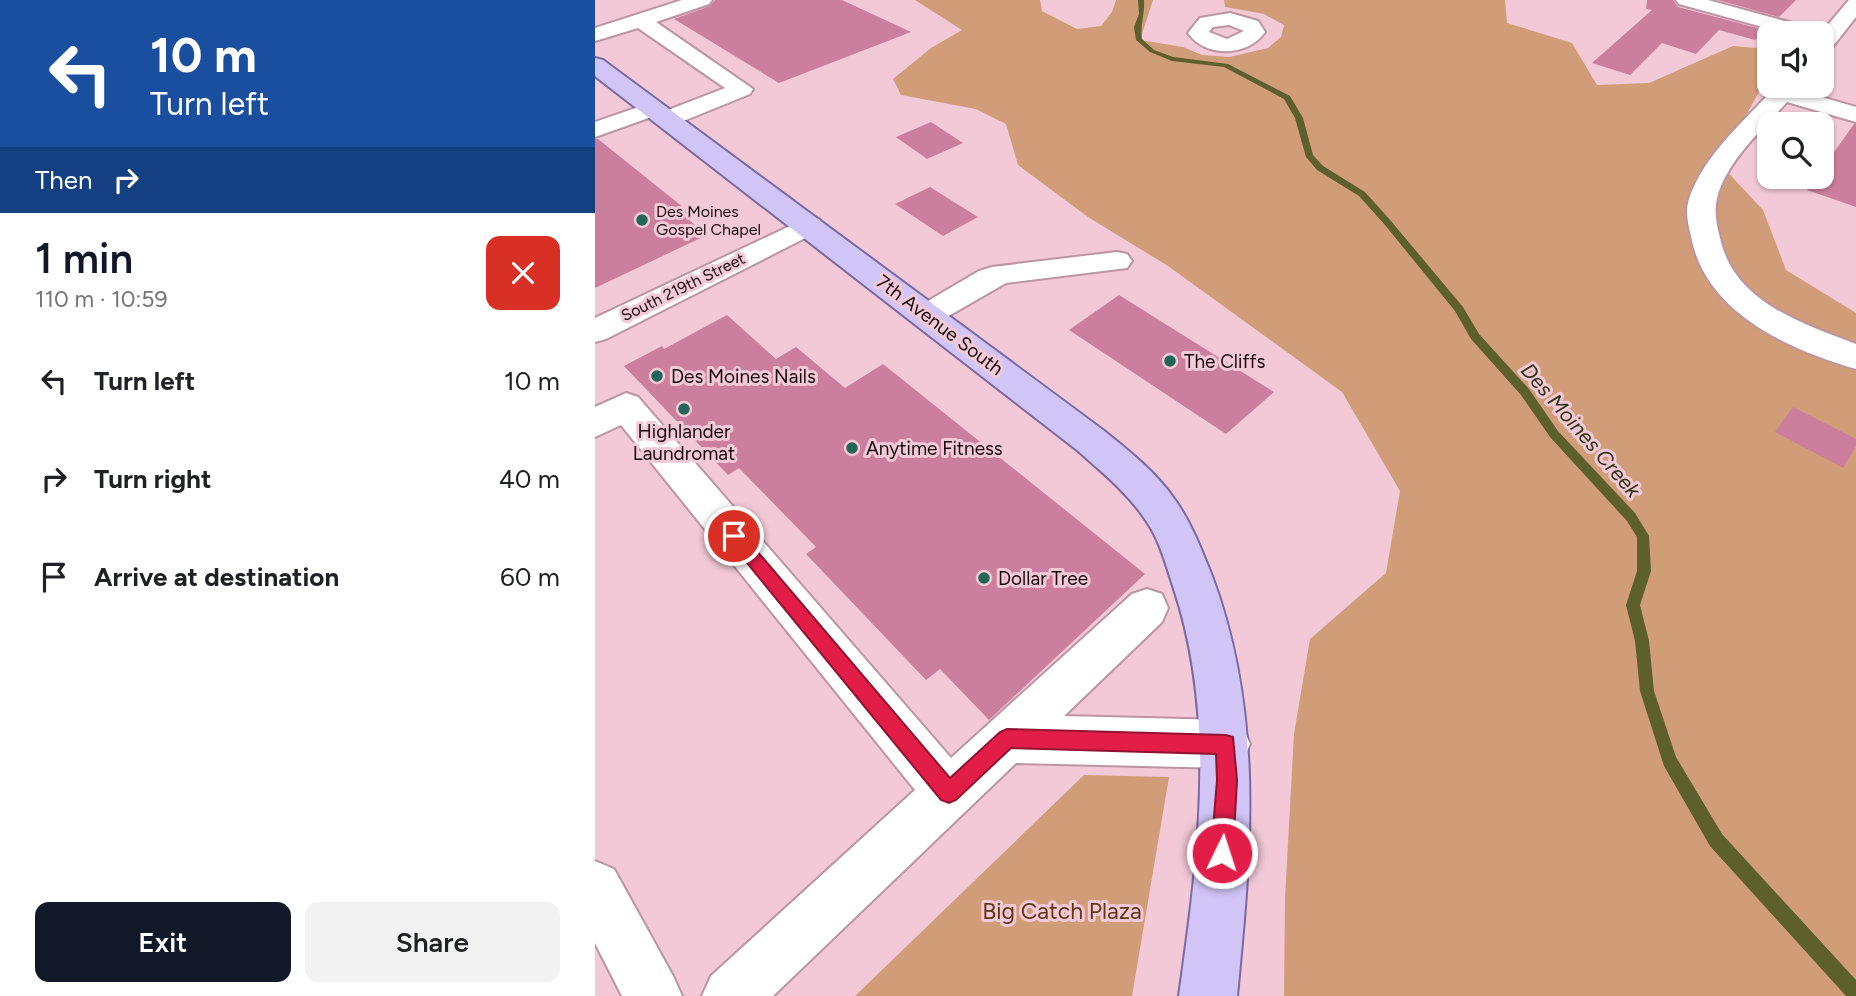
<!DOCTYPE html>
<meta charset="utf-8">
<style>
body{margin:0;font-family:Figtree,sans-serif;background:#f2f2f2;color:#202124;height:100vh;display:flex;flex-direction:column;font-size:26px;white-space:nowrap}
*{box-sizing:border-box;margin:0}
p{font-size:23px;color:#757577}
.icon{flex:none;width:38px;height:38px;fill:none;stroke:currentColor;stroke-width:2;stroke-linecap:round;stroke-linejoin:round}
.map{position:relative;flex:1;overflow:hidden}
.panel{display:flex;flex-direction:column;background:#fff;width:595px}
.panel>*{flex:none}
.guide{background:#1a4fa0;color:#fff;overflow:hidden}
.fabs{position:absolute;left:1162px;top:21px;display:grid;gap:14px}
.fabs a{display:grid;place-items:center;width:77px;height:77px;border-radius:14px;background:#fff;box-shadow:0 2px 5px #0004;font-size:35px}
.pin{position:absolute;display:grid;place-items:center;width:60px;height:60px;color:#fff;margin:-30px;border:4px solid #fff;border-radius:50%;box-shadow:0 2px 7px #0007}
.me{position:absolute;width:77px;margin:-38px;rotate:4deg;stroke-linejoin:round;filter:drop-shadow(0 0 5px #0008)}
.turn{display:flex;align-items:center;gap:24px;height:147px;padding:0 35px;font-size:32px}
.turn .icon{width:91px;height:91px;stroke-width:2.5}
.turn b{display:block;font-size:49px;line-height:60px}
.then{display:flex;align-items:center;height:66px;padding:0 35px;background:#0003;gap:14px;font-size:26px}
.round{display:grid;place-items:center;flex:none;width:74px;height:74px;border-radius:14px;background:#f2f2f2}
.summary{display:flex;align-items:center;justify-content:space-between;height:119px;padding:0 35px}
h1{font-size:42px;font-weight:600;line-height:52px;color:#111827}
.button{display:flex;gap:14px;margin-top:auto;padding:14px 35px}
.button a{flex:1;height:80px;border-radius:14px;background:#111827;color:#fff;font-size:28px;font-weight:600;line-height:80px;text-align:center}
.button a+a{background:#f2f2f2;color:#202124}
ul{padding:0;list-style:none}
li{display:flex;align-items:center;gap:21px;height:98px;padding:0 35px}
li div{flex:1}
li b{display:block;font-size:26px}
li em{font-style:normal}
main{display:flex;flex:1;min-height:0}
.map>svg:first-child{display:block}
.green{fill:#d19d79}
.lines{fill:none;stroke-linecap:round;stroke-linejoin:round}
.stream{fill:#5d602c;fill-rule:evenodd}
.building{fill:#cc7f9c}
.minor-casing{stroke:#bc94a2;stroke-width:4}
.major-casing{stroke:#7c69a1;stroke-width:4}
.minor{fill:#fff;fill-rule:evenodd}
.major{fill:#d1c4f6;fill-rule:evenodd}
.route{fill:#e11d48;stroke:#92132f;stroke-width:2}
.poi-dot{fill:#226657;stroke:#f3c9d7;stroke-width:2.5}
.labels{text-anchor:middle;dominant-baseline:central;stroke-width:6;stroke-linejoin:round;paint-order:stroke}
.far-poi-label{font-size:16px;fill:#16080d;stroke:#f3c9d7;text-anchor:start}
.far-street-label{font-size:16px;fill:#16080d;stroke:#f3c9d7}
.street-label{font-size:19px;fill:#16080d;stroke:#f3c9d7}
.poi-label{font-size:19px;fill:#16080d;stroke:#f3c9d7;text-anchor:start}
.water-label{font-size:21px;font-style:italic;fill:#303412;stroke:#f3c9d7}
.near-park-label{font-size:23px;fill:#633714;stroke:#f3c9d7}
</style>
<main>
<section class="panel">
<div class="guide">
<div class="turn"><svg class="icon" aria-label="left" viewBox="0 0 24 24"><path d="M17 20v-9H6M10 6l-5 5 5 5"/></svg><div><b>10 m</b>Turn left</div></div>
<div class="then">Then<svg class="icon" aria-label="right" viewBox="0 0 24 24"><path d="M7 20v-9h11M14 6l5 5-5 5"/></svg></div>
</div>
<div class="summary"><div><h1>1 min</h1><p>110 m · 10:59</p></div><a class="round" style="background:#d93025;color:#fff"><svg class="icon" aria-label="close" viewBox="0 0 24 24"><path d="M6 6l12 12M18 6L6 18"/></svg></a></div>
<ul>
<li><svg class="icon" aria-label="left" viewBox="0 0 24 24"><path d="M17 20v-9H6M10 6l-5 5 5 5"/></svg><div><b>Turn left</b></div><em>10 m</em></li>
<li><svg class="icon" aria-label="right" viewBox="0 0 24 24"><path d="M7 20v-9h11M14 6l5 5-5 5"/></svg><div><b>Turn right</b></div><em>40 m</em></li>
<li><svg class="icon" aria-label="arrive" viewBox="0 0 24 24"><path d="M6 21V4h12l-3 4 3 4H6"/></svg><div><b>Arrive at destination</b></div><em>60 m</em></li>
</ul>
<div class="button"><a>Exit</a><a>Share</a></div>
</section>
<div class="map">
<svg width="1261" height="996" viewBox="0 0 1261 996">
<rect width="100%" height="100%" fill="#f3c9d7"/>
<path class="green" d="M 320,0 L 445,0 L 447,11 L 482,29 L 506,26 L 517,12 L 521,0 L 558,0 L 545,40 L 588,47 L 607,55 L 634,57 L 673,48 L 686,37 L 689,25 L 669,14 L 630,7 L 629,0 L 910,0 L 912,23 L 977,43 L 1002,85 L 1054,83 L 1138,46 L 1174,49 L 1174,73 L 1125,164 L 1168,210 L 1191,270 L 1261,313 L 1261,996 L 689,996 L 690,898 L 699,734 L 715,639 L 791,573 L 805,491 L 747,392 L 573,266 L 493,217 L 423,165 L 411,124 L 381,109 L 306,95 L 298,79 L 336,48 L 367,30 Z
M 489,775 L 574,777 L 537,996 L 260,996 Z"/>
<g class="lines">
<path class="stream" d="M 543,0 L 549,0 C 550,14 545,25 547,39 L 559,50 L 578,57 L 633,64 L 695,96 L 708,118 L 718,155 L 728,166 L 770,192 L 796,221 L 868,307 L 884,334 L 934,389 L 963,431 L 1040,513 L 1054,536 L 1056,571 L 1045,605 L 1054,641 L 1059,691 L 1081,757 L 1127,834 L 1261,980 L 1261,996 L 1251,996 L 1115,846 L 1069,766 L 1045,691 L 1040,641 L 1031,605 L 1042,571 L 1042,537 L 1032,521 L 955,437 L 926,395 L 876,339 L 860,311 L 790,225 L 764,196 L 722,170 L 711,157 L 700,118 L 689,99 L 629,67 L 577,61 L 555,52 L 541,40 L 539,27 L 544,14 Z"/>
</g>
<path class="building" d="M 120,0 L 247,0 L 316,32 L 184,83 L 79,19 L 115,6 Z
M 1052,0 L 1078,0 L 1083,7 L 1170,30 L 1160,40 L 1124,30 L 1101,54 L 1067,43 L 1035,75 L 997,63 L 1057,10 L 1051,9 Z
M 1123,0 L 1201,0 L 1184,17 Z
M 336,122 L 368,143 L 332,159 L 301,137 Z
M 1259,124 L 1261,124 L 1261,207 L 1212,190 L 1221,177 L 1227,177 L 1227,169 Z
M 0,139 L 3,139 L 94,212 L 87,214 L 112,235 L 0,288 Z
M 335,187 L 383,217 L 348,236 L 300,204 Z
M 524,295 L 679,392 L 631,434 L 474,330 Z
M 132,315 L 181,359 L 201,347 L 250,388 L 288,364 L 550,574 L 394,720 L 345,669 L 331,680 L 211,554 L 221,547 L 144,468 L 133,475 L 29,366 L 67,346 L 69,349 Z
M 1198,407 L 1261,439 L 1261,446 L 1248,468 L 1180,432 Z"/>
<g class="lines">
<defs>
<path id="minor" d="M 87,0 L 117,0 L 114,4 L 61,22 L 158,89 L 155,94 L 81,124 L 72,126 L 63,124 L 60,119 L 62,115 L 0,137 L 0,122 L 58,102 L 66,104 L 70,109 L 68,112 L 130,88 L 43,28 L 0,41 L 0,28 Z
M 1081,0 L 1113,0 L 1219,29 L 1222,33 L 1190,33 L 1084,4 Z
M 1254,0 L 1261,0 L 1261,17 L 1235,50 L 1227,51 L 1226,33 Z
M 635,13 L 663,21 L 670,32 C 653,57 610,58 593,33 L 605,18 ZM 634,25 L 649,31 L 632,39 L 614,32 L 618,27 Z
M 1181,86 L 1204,86 L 1202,90 L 1261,107 L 1261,122 L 1192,102 C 1169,128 1140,153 1126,186 C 1118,204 1120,219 1125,238 C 1139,302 1206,323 1261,344 L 1261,369 C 1193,349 1110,313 1096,236 C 1093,224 1090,211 1094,199 C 1109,154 1150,121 1181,86 Z
M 214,217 L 224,219 L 228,225 L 224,231 L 11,339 L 0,342 L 0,318 Z
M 522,252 L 532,254 L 537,261 L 532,268 L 411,283 L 343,322 L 332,326 L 321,322 L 316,315 L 321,308 L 384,271 L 397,267 Z
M 31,393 L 43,397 L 356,758 L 537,594 L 552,589 L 567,594 L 573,608 L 567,622 L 469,716 L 631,720 L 648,727 L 655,744 L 648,761 L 631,768 L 421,763 L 178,996 L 107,996 L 116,976 L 320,790 L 26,425 L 0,437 L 0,407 Z
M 0,861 L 19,869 L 78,976 L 87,996 L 27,996 L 0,943 Z"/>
<path id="major" d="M 0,58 L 8,60 L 508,430 C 534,451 561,472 580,500 C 596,522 607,551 617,576 C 669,715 656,852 642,996 L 584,996 C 603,860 623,719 578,586 C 571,565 565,541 552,522 C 534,494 507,472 482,450 L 0,76 Z"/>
</defs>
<use href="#minor" class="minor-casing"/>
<use href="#major" class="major-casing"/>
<use href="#minor" class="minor"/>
<use href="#major" class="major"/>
</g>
<path class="route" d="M 139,529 L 145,531 L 355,778 L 405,732 L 412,729 L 631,735 L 638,737 L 642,780 L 638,853 L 635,860 L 627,864 L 619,860 L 616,853 L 622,780 L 621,754 L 416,748 L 361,800 L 354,803 L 346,800 L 134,541 L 131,536 L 134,531 Z"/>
<g class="poi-dot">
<circle cx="47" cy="220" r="7"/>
<circle cx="575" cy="361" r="7"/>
<circle cx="62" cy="376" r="7"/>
<circle cx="89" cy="409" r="7"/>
<circle cx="257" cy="448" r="7"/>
<circle cx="389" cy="578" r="7"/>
</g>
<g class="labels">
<g class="far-poi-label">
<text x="61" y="211">Des Moines<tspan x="61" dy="18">Gospel Chapel</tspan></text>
</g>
<g class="far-street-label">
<text transform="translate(88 287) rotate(-26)">South 219th Street</text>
</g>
<g class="street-label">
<text transform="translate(345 325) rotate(37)">7th Avenue South</text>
</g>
<g class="poi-label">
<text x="589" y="361">The Cliffs</text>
<text x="76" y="376">Des Moines Nails</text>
<text x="89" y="431" text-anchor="middle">Highlander<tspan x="89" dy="22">Laundromat</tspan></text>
<text x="271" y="448">Anytime Fitness</text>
<text x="403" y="578">Dollar Tree</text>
</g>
<g class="water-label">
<text transform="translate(986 430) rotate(49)">Des Moines Creek</text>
</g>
<g class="near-park-label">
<text x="467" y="911">Big Catch Plaza</text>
</g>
</g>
</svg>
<div class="fabs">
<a><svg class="icon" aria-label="sound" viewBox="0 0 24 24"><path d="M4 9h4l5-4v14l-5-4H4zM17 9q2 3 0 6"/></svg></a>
<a><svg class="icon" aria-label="search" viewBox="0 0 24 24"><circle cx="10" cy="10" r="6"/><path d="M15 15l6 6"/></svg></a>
</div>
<div class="pin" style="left:139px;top:536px;background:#d93025"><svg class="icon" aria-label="arrive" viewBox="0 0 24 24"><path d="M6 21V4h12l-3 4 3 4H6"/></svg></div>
<svg class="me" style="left:627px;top:853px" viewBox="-20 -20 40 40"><circle r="17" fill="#e11d48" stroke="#fff" stroke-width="3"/><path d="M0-11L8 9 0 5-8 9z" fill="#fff"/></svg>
</div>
</main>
